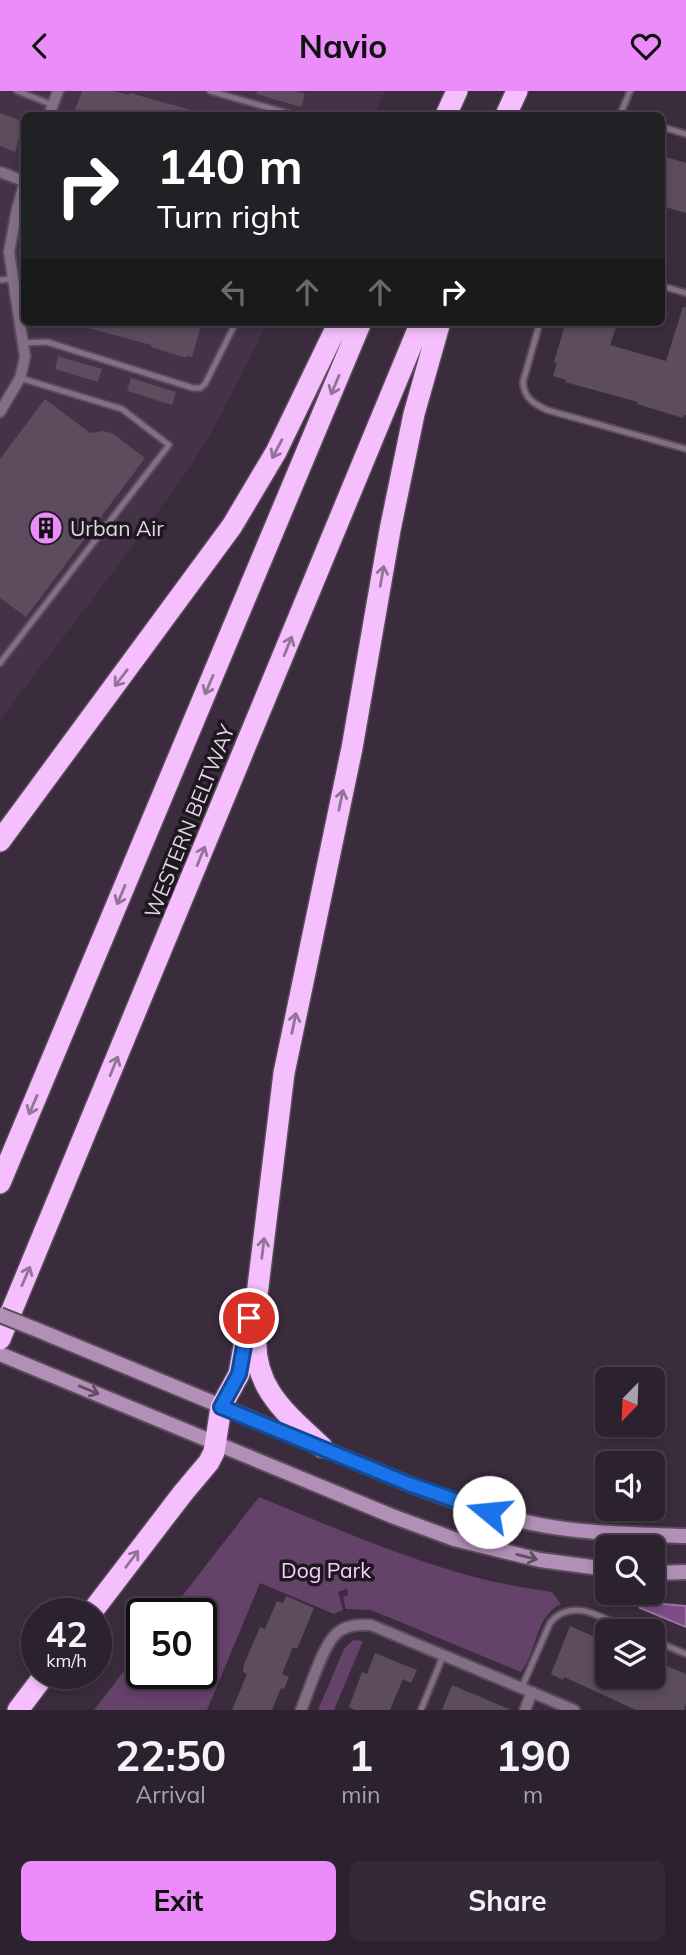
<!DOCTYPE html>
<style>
body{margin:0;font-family:Mulish,sans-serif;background:#342936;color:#f1f3f6;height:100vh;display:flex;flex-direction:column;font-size:26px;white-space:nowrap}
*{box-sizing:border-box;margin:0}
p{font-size:23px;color:#a6a3aa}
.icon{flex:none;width:38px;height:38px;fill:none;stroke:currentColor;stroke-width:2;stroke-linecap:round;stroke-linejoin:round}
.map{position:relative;height:1619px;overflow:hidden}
.side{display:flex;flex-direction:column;background:#2c212e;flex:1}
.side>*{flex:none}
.guide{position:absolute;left:21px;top:21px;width:644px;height:214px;border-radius:10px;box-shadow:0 4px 10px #0003,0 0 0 2px #483e4a;background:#202124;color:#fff;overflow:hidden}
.needle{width:46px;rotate:203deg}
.tools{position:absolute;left:595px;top:1276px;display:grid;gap:14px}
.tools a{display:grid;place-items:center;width:70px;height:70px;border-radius:10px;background:#2c212e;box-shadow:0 4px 10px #0003,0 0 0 2px #483e4a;font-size:35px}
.speed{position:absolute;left:21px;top:1507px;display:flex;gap:14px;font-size:35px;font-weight:700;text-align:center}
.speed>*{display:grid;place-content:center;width:91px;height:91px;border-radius:50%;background:#2c212e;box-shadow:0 4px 10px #0003,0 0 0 2px #483e4a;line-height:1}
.speed small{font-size:18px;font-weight:400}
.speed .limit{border:4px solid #111;border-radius:10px;background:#fff;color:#111}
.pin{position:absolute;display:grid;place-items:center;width:60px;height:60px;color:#fff;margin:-30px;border:4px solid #fff;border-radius:50%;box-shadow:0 2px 7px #0007}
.me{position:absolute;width:77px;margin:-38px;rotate:287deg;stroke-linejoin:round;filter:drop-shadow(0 0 5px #0008)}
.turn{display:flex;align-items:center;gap:24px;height:147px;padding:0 21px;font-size:32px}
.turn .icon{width:91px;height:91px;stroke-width:2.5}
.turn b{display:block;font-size:49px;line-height:60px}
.lanes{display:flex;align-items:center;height:66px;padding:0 21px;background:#0003;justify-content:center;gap:35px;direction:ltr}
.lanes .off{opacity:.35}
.eta{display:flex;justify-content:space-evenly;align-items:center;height:119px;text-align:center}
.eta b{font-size:42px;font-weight:700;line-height:49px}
.button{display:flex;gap:14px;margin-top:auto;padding:14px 21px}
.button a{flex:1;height:80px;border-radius:10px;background:#ec8cfb;color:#111;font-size:28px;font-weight:700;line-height:80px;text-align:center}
.button a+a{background:#342936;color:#f1f3f6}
header{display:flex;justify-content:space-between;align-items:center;height:91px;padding:0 21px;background:#ec8cfb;color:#111;font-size:32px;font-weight:700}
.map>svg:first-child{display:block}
.built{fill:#453148}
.green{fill:#65426a}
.water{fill:#7c4d84;stroke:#9a76a0;stroke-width:2}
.building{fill:#5c4c5e}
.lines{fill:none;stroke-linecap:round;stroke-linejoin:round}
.lane-casing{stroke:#594b5a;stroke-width:9}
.street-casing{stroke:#594b5a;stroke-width:14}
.secondary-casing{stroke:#594b5a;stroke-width:18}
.highway-casing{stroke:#594b5a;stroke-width:24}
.lane{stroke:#836e86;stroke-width:5}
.street{stroke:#836e86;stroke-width:10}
.secondary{stroke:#b18fb6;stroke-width:14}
.highway{stroke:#f4bffc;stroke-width:21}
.secondary-bridge-casing{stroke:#594b5a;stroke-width:18;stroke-linecap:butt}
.secondary-bridge{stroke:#b18fb6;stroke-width:14}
.oneway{stroke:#947399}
.oneway2{stroke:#604d63}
.route-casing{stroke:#114b97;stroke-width:18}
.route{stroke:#1a73e8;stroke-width:12}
.labels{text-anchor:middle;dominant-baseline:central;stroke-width:7;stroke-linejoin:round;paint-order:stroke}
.poi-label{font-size:21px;fill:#dfd6e0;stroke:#1e171f;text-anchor:start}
.street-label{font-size:21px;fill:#dfd6e0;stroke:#1e171f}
.park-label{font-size:21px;fill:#f8cefe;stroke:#1e171f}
</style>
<header><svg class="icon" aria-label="back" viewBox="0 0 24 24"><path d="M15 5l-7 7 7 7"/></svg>Navio<svg class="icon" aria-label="heart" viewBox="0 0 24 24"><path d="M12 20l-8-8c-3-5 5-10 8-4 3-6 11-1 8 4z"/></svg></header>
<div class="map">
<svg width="686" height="1619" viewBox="0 0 686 1619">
<rect width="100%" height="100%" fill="#3b2c3d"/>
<path class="built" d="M 0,0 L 385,0 L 374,24 L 24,24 L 24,231 L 268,231 L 216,333 L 191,375 L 129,460 L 0,629 Z"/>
<path class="green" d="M 259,1406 C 332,1436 405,1468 482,1488 C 505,1494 529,1497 552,1501 L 561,1513 C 535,1525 537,1561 521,1581 L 371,1519 L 346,1518 L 343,1506 L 348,1504 L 347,1498 L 338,1501 L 343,1519 L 334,1523 L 260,1492 L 207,1619 L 94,1619 L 142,1557 L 142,1582 L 201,1582 L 201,1522 L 169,1522 Z
M 353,1549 L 363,1550 L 334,1619 L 318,1619 L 344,1558 Z"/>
<path class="water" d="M 640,1511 L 686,1515 L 686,1536 L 640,1517 L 638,1513 Z"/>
<path class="building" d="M 82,0 L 113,0 L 129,4 L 130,2 L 198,21 L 197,24 L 73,24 Z
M 257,0 L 296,0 L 305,3 L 301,16 L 256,3 Z
M 0,22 L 24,31 L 15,61 L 0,55 Z
M 662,65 L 686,72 L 686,122 L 662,115 Z
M 683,216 L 686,216 L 686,324 L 684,324 L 683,327 L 637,313 L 638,311 L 565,291 L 566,289 L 553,285 L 557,272 L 554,271 L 566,231 L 618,231 L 610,254 L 666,270 Z
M 77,231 L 202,231 L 192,266 L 187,265 L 186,267 L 151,256 L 151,254 L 77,234 Z
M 58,265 L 102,278 L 98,291 L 55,278 Z
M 131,287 L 176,301 L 172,314 L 127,300 Z
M 45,308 L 90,342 L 102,340 L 112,342 L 145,367 L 26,526 L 0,507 L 0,368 Z
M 286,1505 L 314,1517 L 297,1558 L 293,1556 L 282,1583 L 289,1586 L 284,1598 L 281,1597 L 272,1619 L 232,1619 L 247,1583 L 243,1581 L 244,1573 L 260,1536 L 265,1538 L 277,1510 L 283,1512 Z
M 570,1535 L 607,1551 L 607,1586 L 631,1586 L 653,1594 L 653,1569 L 686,1583 L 686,1613 L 684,1619 L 636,1619 L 564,1586 L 563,1589 L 551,1583 Z
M 375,1562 L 417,1579 L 411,1592 L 403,1588 L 390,1619 L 355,1619 L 349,1616 L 362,1581 L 367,1583 Z
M 452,1594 L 511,1619 L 442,1619 Z"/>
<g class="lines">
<defs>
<path id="lane" d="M 17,0 L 53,14
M 210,0 L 294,24
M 620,24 L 630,0
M 662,36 L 686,43
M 0,189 L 12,188
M 662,195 L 686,202
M 540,231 L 523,291 C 524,307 534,313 547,319 L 686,358
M 24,252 L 47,251 L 193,297 L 200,297 L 205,293 L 236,231
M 0,572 L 169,354 L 122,318 L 20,287
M 653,1549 L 686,1563
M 522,1596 L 550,1532 C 573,1504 605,1529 632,1540
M 421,1619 L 443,1565"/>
<path id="street" d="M 49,24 L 58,0
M 0,81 L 24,90
M 0,321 L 20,287 L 25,266 L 9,161 L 17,118 L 24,93
M 301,1619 C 309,1600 322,1557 335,1544 C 344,1534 358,1533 371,1534 L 574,1619
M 525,1619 L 532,1601"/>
<path id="secondary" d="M 40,1240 L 409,1393 C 449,1408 489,1423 531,1432 C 582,1443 634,1443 686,1445
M 0,1263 L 392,1425 L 454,1448 L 540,1469 L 607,1478
M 653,1482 L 686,1481"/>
<path id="highway" d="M 446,24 L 457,0
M 506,24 L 517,0
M 0,750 L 232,435 L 276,361 L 339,231
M 0,1092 L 361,231
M 256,1242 C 252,1297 286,1322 322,1356
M 0,1248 L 421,231
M 91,1522 L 183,1402 L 209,1371 L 214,1361 L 221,1316 L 239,1283 L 249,1227 L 257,1204 L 284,982 L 352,657 L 390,439 L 414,323 L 440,231
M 18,1619 L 46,1582"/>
</defs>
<use href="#lane" class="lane-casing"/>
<use href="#street" class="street-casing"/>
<use href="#secondary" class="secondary-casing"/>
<use href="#highway" class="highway-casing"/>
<use href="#lane" class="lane"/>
<use href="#street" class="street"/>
<use href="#secondary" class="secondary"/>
<use href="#highway" class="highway"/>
<defs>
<path id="secondary-bridge" d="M 0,1224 L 40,1240"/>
</defs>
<use href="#secondary-bridge" class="secondary-bridge-casing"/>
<use href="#secondary-bridge" class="secondary-bridge"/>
</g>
<defs><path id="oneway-shaft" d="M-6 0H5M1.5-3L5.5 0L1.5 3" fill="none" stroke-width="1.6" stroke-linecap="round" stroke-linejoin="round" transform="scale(1.75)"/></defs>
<g class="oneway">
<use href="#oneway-shaft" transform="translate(335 294) rotate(113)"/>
<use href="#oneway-shaft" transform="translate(277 358) rotate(118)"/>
<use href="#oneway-shaft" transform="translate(382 485) rotate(-80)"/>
<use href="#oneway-shaft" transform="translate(288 555) rotate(-68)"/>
<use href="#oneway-shaft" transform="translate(121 587) rotate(127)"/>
<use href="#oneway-shaft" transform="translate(209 594) rotate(113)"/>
<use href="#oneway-shaft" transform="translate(341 709) rotate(-78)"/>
<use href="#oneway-shaft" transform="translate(201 765) rotate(-68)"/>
<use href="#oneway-shaft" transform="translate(121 804) rotate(113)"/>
<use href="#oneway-shaft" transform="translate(294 932) rotate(-78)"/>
<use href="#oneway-shaft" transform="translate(114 975) rotate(-68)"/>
<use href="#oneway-shaft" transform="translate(33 1014) rotate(113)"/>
<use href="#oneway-shaft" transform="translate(263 1157) rotate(-83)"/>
<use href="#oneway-shaft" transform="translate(26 1185) rotate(-67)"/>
<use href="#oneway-shaft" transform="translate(132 1468) rotate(-53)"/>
</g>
<g class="oneway2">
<use href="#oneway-shaft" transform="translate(89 1299) rotate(22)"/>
<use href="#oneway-shaft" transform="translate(527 1466) rotate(14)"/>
</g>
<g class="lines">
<defs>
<path id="route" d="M 249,1227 L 239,1283 L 221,1316 L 409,1393 L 489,1421"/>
</defs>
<use href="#route" class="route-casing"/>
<use href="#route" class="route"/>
</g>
<defs>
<symbol id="building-disc" viewBox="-11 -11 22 22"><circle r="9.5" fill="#ec8cfb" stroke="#1e171f"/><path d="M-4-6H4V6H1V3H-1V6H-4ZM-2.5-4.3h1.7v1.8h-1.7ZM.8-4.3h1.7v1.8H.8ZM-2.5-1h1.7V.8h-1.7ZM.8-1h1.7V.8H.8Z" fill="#111"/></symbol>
</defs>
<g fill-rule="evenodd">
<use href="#building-disc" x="27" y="418" width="38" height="38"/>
</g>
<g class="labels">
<g class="poi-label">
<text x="70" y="437">Urban Air</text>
</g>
<g class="street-label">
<text transform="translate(189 730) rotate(-68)">WESTERN BELTWAY</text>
</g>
<g class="park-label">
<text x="326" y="1479">Dog Park</text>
</g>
</g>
</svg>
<div class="tools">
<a><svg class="needle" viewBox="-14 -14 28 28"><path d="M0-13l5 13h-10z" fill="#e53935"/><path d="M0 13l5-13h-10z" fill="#a6a3aa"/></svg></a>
<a><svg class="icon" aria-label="sound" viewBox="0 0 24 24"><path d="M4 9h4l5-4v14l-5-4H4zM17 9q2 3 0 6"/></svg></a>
<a><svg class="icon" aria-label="search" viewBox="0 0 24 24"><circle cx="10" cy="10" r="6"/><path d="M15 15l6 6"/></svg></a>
<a><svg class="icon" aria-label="layers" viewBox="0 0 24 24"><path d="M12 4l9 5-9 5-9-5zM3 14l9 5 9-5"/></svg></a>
</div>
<div class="speed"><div>42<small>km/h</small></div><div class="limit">50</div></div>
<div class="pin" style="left:249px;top:1227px;background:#d93025"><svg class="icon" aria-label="arrive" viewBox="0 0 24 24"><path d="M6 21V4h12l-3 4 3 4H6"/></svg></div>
<svg class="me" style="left:489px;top:1421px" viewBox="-20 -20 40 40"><circle r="19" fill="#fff"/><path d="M0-13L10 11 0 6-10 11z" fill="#1a73e8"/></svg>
<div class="guide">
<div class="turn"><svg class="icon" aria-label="right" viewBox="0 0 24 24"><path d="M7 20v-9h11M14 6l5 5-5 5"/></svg><div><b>140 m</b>Turn right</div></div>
<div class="lanes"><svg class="icon off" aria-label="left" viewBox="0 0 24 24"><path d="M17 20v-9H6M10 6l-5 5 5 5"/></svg><svg class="icon off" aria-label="ahead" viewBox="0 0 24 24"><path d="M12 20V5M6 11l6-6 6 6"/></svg><svg class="icon off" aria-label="ahead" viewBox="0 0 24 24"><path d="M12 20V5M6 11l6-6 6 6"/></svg><svg class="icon" aria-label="right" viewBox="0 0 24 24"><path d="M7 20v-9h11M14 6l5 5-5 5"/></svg></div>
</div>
</div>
<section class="side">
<div class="eta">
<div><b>22:50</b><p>Arrival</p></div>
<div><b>1</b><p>min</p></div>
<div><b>190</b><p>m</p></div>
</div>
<div class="button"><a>Exit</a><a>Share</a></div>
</section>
